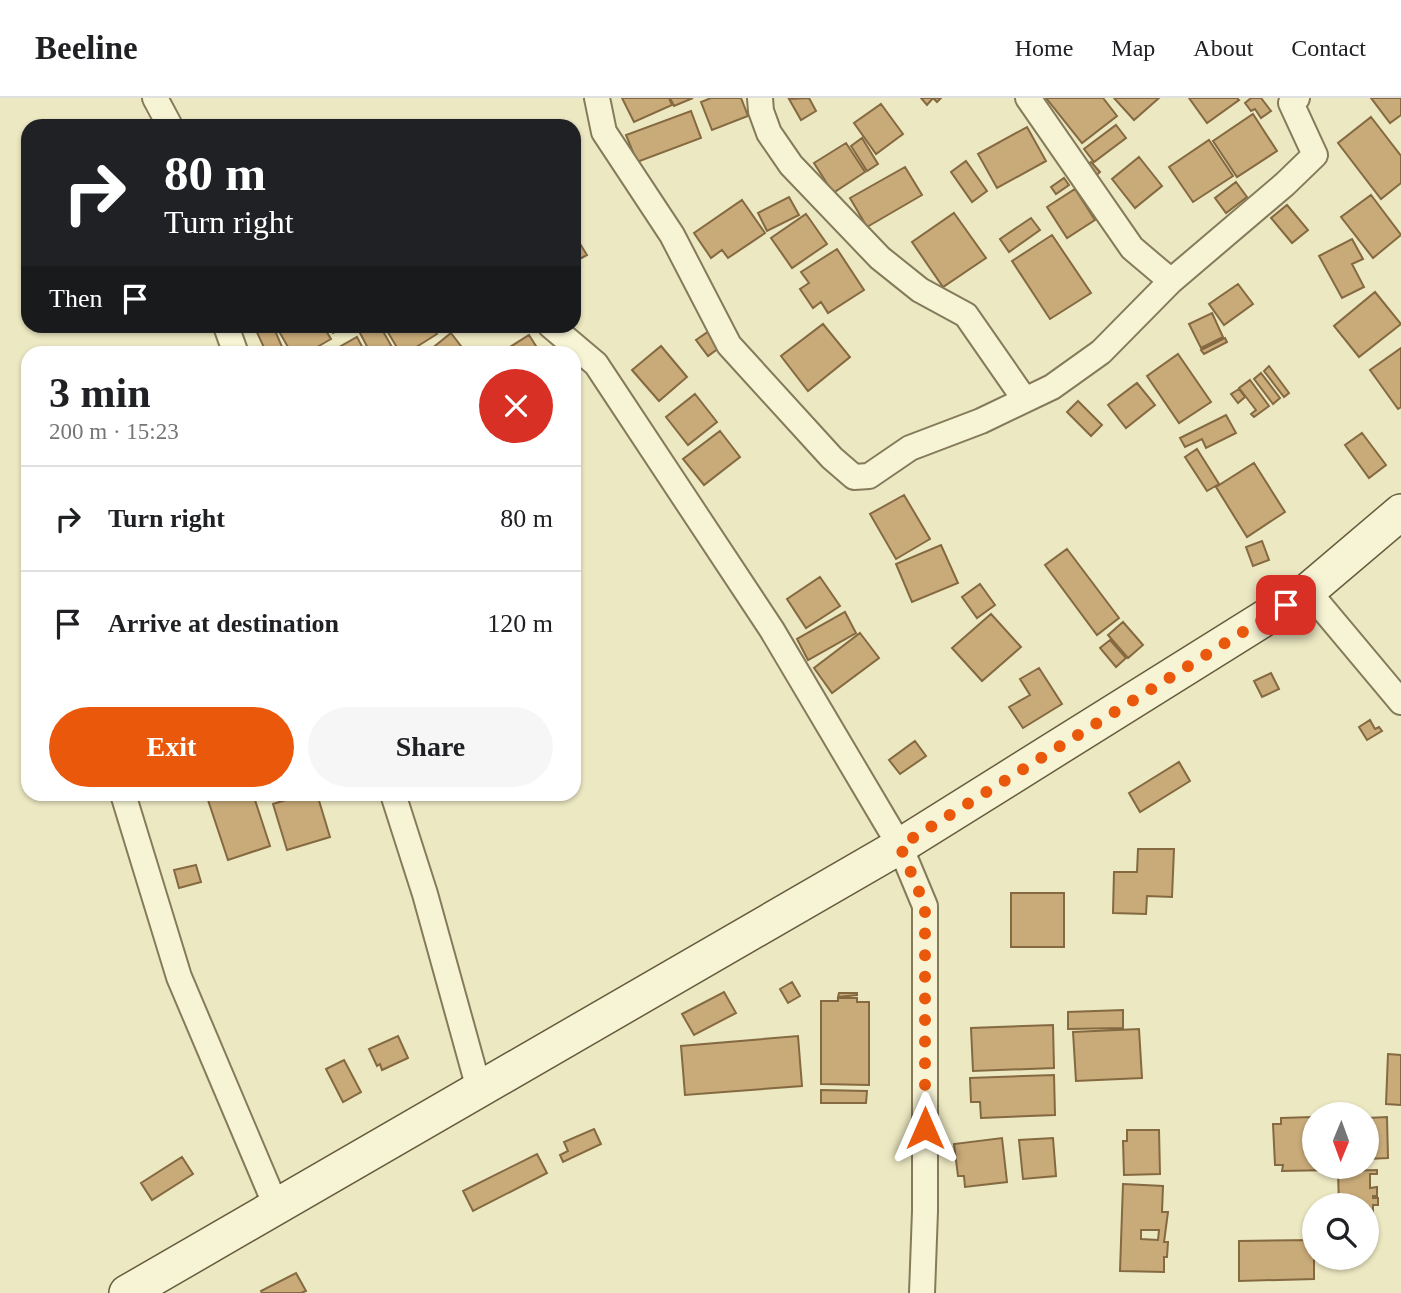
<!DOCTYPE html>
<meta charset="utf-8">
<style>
body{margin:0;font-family:"Times New Roman",serif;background:#f6f6f6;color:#202124;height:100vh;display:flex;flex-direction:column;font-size:26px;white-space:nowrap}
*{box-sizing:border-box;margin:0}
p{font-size:23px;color:#757577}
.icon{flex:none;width:38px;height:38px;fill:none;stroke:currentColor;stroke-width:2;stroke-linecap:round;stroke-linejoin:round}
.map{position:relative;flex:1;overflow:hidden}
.panel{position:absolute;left:21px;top:248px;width:560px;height:455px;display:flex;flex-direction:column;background:#fff;border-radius:21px;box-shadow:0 2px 5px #0004}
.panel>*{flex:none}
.top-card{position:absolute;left:21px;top:21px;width:560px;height:214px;border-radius:21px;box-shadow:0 2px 5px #0004;background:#202124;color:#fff;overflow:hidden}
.needle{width:46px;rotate:181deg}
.buttons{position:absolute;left:1302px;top:1004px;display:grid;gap:14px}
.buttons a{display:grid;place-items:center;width:77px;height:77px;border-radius:50%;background:#fff;box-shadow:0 2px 5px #0004;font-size:35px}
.pin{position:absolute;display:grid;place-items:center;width:60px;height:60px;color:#fff;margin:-30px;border-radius:14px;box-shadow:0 4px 10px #0006}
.me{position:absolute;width:77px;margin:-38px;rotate:0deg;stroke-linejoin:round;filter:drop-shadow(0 0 5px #0008)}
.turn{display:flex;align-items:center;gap:24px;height:147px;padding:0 28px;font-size:32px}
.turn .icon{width:91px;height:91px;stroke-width:2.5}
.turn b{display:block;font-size:49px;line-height:60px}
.then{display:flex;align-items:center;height:66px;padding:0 28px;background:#0003;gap:14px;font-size:26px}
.round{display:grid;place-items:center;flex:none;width:74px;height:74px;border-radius:37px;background:#f6f6f6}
.head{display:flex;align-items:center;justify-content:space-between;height:119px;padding:0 28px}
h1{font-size:42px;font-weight:700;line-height:52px}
.cta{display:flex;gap:14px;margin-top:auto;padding:14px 28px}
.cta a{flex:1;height:80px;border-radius:42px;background:#ea580c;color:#fff;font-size:28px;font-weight:700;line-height:80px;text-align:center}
.cta a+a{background:#f6f6f6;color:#202124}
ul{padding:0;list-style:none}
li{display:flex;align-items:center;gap:21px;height:105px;padding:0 28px;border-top:2px solid #e0e0e0}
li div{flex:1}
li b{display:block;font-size:26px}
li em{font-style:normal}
header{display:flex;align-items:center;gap:42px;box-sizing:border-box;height:98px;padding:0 35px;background:#fff;border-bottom:2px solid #e0e0e0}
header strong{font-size:33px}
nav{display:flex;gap:38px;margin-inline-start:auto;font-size:24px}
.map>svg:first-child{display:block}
.building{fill:#c9ab79;stroke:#846941;stroke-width:2;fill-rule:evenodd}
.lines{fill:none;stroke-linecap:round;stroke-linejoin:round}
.minor-casing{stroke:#857a5a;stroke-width:28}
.secondary-casing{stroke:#675b3d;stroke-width:38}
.minor{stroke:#f7f4d5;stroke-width:24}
.secondary{stroke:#f7f4d5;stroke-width:35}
.route{stroke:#ea580c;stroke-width:12;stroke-dasharray:0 21.6}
</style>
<header>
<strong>Beeline</strong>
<nav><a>Home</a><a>Map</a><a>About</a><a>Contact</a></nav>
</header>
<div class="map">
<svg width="1401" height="1195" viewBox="0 0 1401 1195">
<rect width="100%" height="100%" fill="#ece8c2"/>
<path class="building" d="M 622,0 L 669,0 L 672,7 L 634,24 Z
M 670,0 L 693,0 L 674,8 Z
M 711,0 L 741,0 L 748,18 L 712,32 L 701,4 Z
M 809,0 L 816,13 L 801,22 L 789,1 Z
M 921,0 L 941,0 L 937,4 L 933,0 L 927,7 Z
M 1046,0 L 1103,0 L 1117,18 L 1082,45 Z
M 1114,0 L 1159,0 L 1134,22 Z
M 1189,0 L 1237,0 L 1239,2 L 1207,25 Z
M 1251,0 L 1261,0 L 1271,13 L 1261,20 L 1255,11 L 1251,13 L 1245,5 Z
M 1371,0 L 1401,0 L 1401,17 L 1390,25 Z
M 881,6 L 903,36 L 876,56 L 854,25 Z
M 691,13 L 701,40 L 637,64 L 626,37 Z
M 1253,16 L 1277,53 L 1237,79 L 1213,43 Z
M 1371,19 L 1401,58 L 1401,85 L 1381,101 L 1338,45 Z
M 1116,27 L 1126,40 L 1094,64 L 1084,51 Z
M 1027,29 L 1046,63 L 997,90 L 978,56 Z
M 862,40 L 878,66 L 867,73 L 851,48 Z
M 1209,42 L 1233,78 L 1193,104 L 1169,69 Z
M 846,45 L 865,74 L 833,95 L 814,65 Z
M 1139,59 L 1162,88 L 1135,110 L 1112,81 Z
M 966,63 L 987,93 L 972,104 L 951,74 Z
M 1091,64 L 1100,74 L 1092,81 L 1083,71 Z
M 905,69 L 922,97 L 867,129 L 850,100 Z
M 1064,80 L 1069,87 L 1056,96 L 1051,89 Z
M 1236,84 L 1247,99 L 1226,115 L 1215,100 Z
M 1075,91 L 1095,122 L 1067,140 L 1047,109 Z
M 1371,97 L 1401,137 L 1373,160 L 1341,119 Z
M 789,99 L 799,117 L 767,133 L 758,115 Z
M 742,102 L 765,135 L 728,160 L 722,152 L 711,160 L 694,135 Z
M 1287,107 L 1308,132 L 1292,145 L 1271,120 Z
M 954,115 L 986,160 L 943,189 L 912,144 Z
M 806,116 L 827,146 L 792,170 L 771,140 Z
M 1031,120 L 1040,132 L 1009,154 L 1000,141 Z
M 574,136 L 587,157 L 574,164 Z
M 1052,137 L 1091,195 L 1050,221 L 1012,163 Z
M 1352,141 L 1363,161 L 1352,166 L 1364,189 L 1342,200 L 1319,158 Z
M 837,151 L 864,192 L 828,215 L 821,204 L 813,210 L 800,191 L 809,185 L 801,174 Z
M 1238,186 L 1253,206 L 1224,227 L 1209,206 Z
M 1375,194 L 1401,226 L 1359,259 L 1334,228 Z
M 1212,215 L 1223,239 L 1201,250 L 1189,226 Z
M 823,226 L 850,259 L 808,293 L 781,258 Z
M 254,228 L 273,228 L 283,251 L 274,256 L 267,256 Z
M 276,228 L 323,228 L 331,241 L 305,256 L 292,256 Z
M 328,228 L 346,228 L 333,235 Z
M 363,228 L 380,228 L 396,256 L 371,256 L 358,231 Z
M 384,228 L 432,228 L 437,236 L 405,256 L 401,256 Z
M 712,231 L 723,247 L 708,258 L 696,242 Z
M 451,235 L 467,256 L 425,256 Z
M 529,237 L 541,256 L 499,256 Z
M 357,239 L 366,256 L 327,256 Z
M 1225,240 L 1227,244 L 1204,256 L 1201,252 Z
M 661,248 L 687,279 L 659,303 L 632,272 Z
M 1401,250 L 1401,309 L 1398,311 L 1370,272 Z
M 1178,256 L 1211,304 L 1179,325 L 1147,278 Z
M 1269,268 L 1289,295 L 1284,299 L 1264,273 Z
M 1261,275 L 1280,300 L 1273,306 L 1254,281 Z
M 1250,282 L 1269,308 L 1254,319 L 1251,316 L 1256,312 L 1239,290 Z
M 1137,285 L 1155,307 L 1126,330 L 1108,307 Z
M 1239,291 L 1245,299 L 1238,305 L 1231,296 Z
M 695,296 L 717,324 L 688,347 L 666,319 Z
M 1078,303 L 1102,327 L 1091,338 L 1067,314 Z
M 1226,317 L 1236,335 L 1206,350 L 1202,341 L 1185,349 L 1180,340 Z
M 720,333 L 740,359 L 704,387 L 683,361 Z
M 1362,335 L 1386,367 L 1369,380 L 1345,347 Z
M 1197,351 L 1219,386 L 1207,393 L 1185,359 Z
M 1254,365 L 1285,414 L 1247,439 L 1216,389 Z
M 904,397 L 930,441 L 896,461 L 870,416 Z
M 1262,443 L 1269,462 L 1253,468 L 1246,449 Z
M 941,447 L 958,485 L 912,504 L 896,466 Z
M 1067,451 L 1119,520 L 1097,537 L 1045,467 Z
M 820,479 L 840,508 L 806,530 L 787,501 Z
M 980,486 L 995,507 L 977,520 L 962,499 Z
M 845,514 L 856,535 L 808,562 L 797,541 Z
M 991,516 L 1021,549 L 982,583 L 952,550 Z
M 1123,524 L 1143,547 L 1128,560 L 1108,537 Z
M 860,535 L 879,560 L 832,595 L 814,570 Z
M 1110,542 L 1126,560 L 1116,569 L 1100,550 Z
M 1039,570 L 1062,606 L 1023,630 L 1009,609 L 1030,597 L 1020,581 Z
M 1271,575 L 1279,591 L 1262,599 L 1254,583 Z
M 1370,622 L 1375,631 L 1379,629 L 1382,633 L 1367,642 L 1359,629 Z
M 915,643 L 926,658 L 900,676 L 889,662 Z
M 1179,664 L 1190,683 L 1140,714 L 1129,695 Z
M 206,696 L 253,696 L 270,748 L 228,762 Z
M 305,696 L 317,696 L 330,739 L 287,752 L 273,706 Z
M 1138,751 L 1174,751 L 1172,799 L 1147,798 L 1146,816 L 1113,815 L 1114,774 L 1137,774 Z
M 196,767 L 201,784 L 179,790 L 174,772 Z
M 1011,795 L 1064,795 L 1064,849 L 1011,849 Z
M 792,884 L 800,898 L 788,905 L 780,891 Z
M 724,894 L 736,915 L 694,937 L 682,916 Z
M 839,895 L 857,895 L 857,897 L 838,899 Z
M 838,900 L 857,900 L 857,904 L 869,904 L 869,987 L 821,986 L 821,903 L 838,903 Z
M 1123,912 L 1123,930 L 1068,931 L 1068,914 Z
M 1053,927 L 1054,970 L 973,973 L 971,930 Z
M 1139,931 L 1142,980 L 1076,983 L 1073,934 Z
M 398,938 L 408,960 L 382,972 L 380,966 L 377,968 L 369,951 Z
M 798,938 L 802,988 L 685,997 L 681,948 Z
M 1388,956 L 1401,957 L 1401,1007 L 1386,1006 Z
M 344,962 L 361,994 L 343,1004 L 326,971 Z
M 1054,977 L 1055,1017 L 981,1020 L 980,1004 L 971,1004 L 970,980 Z
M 821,992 L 867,993 L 866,1005 L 821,1005 Z
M 1312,1019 L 1314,1069 L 1332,1069 L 1332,1072 L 1282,1073 L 1283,1067 L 1275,1067 L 1273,1026 L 1281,1026 L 1281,1020 Z
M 1387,1019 L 1388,1060 L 1367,1061 L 1367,1020 Z
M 594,1031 L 601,1046 L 563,1064 L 560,1057 L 568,1053 L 564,1044 Z
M 1127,1032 L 1159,1032 L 1160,1076 L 1124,1077 L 1123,1043 L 1127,1043 Z
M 1002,1040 L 1007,1084 L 965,1089 L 964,1078 L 958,1078 L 954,1046 Z
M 1053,1040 L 1056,1078 L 1023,1081 L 1019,1042 Z
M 537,1056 L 547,1075 L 473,1113 L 463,1093 Z
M 182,1059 L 193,1076 L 152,1102 L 141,1085 Z
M 1377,1072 L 1377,1076 L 1370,1076 L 1370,1090 L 1377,1089 L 1377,1098 L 1373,1098 L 1373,1100 L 1378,1100 L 1378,1107 L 1373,1107 L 1373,1116 L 1367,1116 L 1367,1108 L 1339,1108 L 1338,1073 Z
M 1123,1086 L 1163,1088 L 1162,1114 L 1168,1114 L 1164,1144 L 1168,1144 L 1167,1159 L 1164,1159 L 1164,1174 L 1120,1173 ZM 1141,1132 L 1159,1132 L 1158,1142 L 1141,1141 Z
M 1314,1142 L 1314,1181 L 1239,1183 L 1239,1143 Z
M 296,1175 L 306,1193 L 301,1195 L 262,1195 L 261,1193 Z"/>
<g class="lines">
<defs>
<path id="minor" d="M 155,0 L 170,28
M 597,0 L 604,34 L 672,137 L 729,247 L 832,360 L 854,379 L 869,378 L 910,350 L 981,323 L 1052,289 L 1101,254 L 1171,183 L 1285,86 L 1315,57 L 1291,5 L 1297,0
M 760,0 L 761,13 L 769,35 L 791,67 L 880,160 L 920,192 L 966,217 L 1025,302
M 1028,0 L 1132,150 L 1171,183
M 226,228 L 236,256
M 551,228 L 596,266 L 772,532 L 900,748 L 925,808 L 925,1113 L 922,1195
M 1308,493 L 1401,604
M 123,696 L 179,879 L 276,1108
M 393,696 L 425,796 L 479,991"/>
<path id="secondary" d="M 127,1195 L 900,748 L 1308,493 L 1401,414"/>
</defs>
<use href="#minor" class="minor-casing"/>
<use href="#secondary" class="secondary-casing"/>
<use href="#minor" class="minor"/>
<use href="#secondary" class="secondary"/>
</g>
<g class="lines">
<path class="route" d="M 925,1030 L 925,808 L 900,748 L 1286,507"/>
</g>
</svg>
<div class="buttons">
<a><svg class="needle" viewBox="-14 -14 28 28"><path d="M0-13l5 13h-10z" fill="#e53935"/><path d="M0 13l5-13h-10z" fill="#757577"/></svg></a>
<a><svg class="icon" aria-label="search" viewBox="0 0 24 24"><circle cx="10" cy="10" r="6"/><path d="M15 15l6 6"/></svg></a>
</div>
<div class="pin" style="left:1286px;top:507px;background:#d93025"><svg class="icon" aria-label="arrive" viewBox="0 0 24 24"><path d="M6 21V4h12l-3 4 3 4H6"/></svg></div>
<svg class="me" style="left:925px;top:1030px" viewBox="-20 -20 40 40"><path d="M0-17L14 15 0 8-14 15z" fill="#ea580c" stroke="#fff" stroke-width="4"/></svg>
<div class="top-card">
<div class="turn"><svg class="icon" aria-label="right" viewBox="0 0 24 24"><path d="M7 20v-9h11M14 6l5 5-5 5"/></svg><div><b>80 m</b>Turn right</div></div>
<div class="then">Then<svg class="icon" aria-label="arrive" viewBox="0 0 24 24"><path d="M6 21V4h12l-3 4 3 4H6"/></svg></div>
</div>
<section class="panel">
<div class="head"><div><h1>3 min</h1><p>200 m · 15:23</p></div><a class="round" style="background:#d93025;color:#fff"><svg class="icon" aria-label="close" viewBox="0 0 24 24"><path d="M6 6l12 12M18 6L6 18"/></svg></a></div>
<ul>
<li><svg class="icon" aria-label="right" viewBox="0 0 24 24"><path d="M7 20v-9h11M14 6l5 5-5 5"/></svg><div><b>Turn right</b></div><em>80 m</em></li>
<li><svg class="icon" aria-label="arrive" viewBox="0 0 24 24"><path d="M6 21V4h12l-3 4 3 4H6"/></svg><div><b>Arrive at destination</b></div><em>120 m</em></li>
</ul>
<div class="cta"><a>Exit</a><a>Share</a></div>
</section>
</div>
